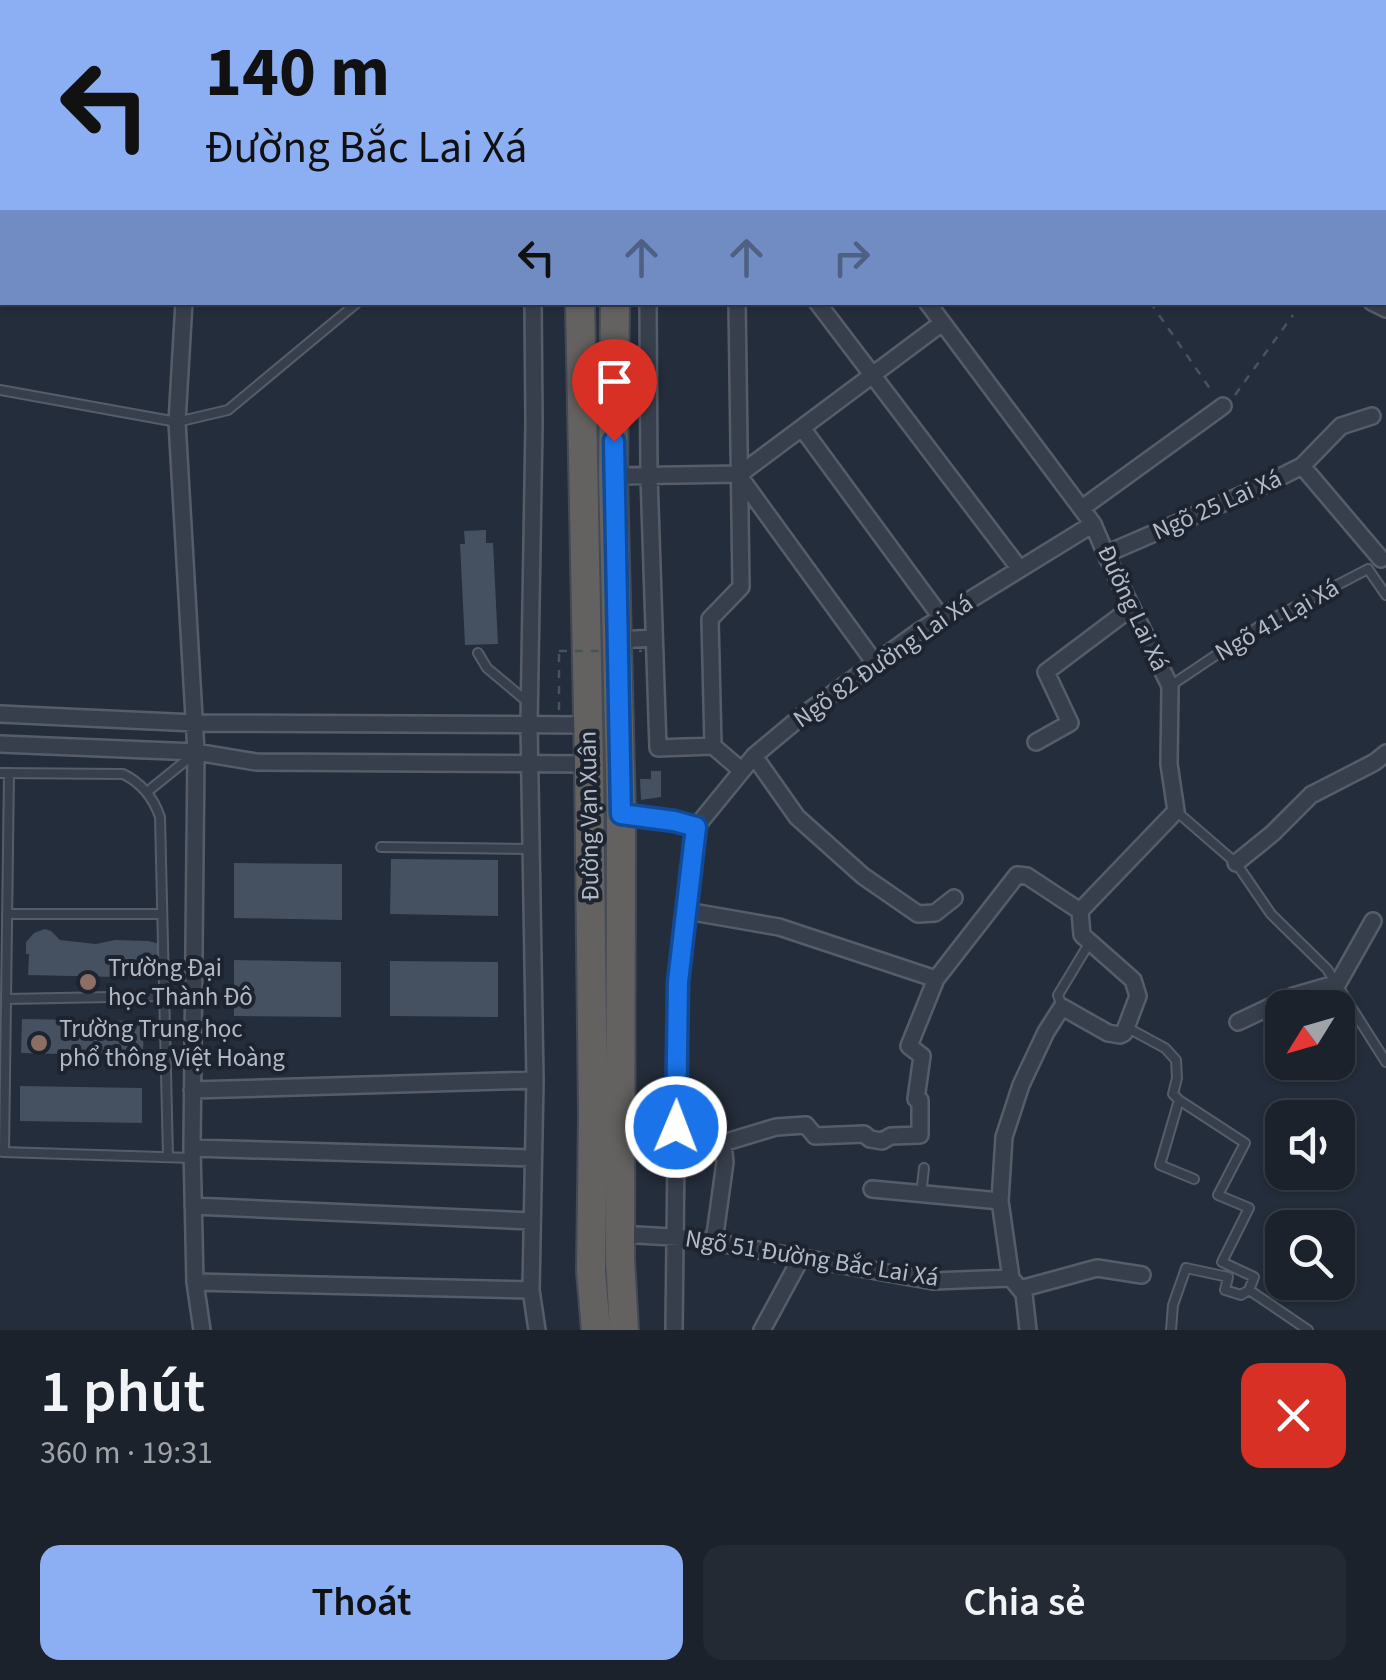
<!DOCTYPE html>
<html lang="vi">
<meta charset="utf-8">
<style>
body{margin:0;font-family:"Source Sans 3",sans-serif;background:#242a34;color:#f1f3f6;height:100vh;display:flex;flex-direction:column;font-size:38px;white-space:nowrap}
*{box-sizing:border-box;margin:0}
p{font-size:32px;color:#a0a4a9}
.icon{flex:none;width:55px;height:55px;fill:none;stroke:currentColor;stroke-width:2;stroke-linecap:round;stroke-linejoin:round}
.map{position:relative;height:1330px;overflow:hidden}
.side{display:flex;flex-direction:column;background:#1b222c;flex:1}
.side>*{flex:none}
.banner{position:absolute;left:0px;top:0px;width:1388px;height:305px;box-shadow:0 2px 8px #0004,0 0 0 2px #393f48;background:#8caff3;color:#111;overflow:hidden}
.needle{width:65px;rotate:233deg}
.tools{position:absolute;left:1265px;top:990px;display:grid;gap:20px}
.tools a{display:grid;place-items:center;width:90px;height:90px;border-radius:20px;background:#1b222c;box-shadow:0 2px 8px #0004,0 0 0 2px #393f48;font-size:50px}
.pin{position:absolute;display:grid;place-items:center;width:85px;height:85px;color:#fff;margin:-102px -42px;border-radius:50% 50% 50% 0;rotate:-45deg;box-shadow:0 0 10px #0007}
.pin .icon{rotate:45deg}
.me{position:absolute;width:110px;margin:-55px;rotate:1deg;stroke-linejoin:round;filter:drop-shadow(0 0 8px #0008)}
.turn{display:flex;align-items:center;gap:35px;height:210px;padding:0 40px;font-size:45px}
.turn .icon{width:130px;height:130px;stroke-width:2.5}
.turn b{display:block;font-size:70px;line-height:85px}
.lanes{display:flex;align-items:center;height:95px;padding:0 40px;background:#0003;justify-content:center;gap:50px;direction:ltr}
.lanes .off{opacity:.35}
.round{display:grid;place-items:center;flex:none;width:105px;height:105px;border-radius:20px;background:#242a34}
.summary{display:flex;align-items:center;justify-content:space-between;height:170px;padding:0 40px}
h1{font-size:60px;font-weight:600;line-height:75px}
.action{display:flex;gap:20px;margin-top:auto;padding:20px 40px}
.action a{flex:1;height:115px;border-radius:20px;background:#8caff3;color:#111;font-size:40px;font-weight:600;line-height:115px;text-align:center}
.action a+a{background:#242a34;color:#f1f3f6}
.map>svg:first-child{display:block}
.building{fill:#455060}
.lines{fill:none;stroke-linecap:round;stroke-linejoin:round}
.service-casing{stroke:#565d69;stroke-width:12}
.minor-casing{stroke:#565d69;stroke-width:20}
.secondary-casing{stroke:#565d69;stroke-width:28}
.primary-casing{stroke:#414854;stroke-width:30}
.trunk-casing{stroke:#434a56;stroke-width:32}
.path{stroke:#445659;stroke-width:2.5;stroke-dasharray:8 8;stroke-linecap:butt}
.service{stroke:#383f4c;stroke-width:8}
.minor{stroke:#383f4c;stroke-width:15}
.secondary{stroke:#464e5e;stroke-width:22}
.primary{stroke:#565e6b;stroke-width:25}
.trunk{stroke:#646260;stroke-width:28}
.path-bridge{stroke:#445659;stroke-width:2.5;stroke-dasharray:8 8;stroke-linecap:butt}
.route-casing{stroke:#114b97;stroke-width:25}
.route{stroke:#1a73e8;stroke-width:18}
.education-dot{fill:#8d6e63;stroke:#1d2430;stroke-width:4}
.labels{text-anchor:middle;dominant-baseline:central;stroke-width:8;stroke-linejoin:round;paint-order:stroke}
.street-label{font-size:25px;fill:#b3bac7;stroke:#1d2430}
.poi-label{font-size:25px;fill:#b3bac7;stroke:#1d2430;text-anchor:start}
</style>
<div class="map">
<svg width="1386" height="1330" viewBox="0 0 1386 1330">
<rect width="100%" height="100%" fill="#242d3b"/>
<path class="building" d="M 486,530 L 486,543 L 493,543 L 498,644 L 465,645 L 460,544 L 465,544 L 464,531 Z
M 651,771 L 661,771 L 661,797 L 641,800 L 640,779 L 651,779 Z
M 391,859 L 498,860 L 498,916 L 390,914 Z
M 234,863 L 342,864 L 342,920 L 234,918 Z
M 45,929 L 51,931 L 60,940 L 96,944 L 115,940 L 148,941 L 160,944 L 158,978 L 28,975 L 29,954 L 26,954 L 26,942 L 34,933 Z
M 234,960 L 341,962 L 341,1017 L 234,1016 Z
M 390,961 L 498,962 L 498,1017 L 390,1016 Z
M 22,1019 L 144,1021 L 143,1056 L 21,1053 Z
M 20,1086 L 142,1088 L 142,1123 L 20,1121 Z"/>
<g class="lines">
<defs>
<path id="service" d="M 994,0 L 995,2
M 1002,2 L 1003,0
M 0,390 L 177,422 L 228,410 L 358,302
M 478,653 L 487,668 L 530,704
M 1170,686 L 1264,623 L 1368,569 L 1386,595
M 0,773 L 123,774 C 142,783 153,797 160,817 L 168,1157
M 147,792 L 194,754
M 1176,811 L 1236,863 L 1271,914 L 1327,969 L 1386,1062
M 381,847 L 533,849
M 7,914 L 162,914
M 6,999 L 164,996
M 1062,1007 L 1058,995 L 1090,942
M 1126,1027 L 1165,1048 L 1176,1060 L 1177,1078 L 1173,1094 L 1179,1100 L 1160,1165 L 1194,1179
M 1179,1100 L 1245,1143 L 1218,1195 L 1249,1208 L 1222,1262 L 1254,1277 L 1249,1290 L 1308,1330
M 3,1152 L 193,1158
M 4,1152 L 9,773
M 921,1195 L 924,1168
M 1171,1330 L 1173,1305 L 1186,1268 L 1228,1277 L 1225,1290 L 1241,1295 L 1249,1290"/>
<path id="minor" d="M 530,0 L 530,2
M 201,2 L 201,0
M 837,2 L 840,0
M 184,302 L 177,422 L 196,752 L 192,1148 L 195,1282 L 202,1330
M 533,302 L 534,424 L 529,724 L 535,1080 L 531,1290 L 537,1330
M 648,302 L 649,476 L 658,748 L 713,746
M 737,302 L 741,587 L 710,619 L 713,746 L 741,770
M 817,302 L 1019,568
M 927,302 L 1093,524 L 1107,557 L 1170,686 L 1169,764 L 1176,811 L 1080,911 L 1082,935 L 1133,980 L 1138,996 L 1124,1033 L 1120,1035 L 1108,1033 L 1062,1007 L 1046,1032 L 1021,1085 L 1004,1137 L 1000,1201 L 1011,1278 L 1024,1294 L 1028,1330
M 1372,302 L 1386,309
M 802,428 L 941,617
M 1302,466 L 1381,559
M 613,476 L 740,474 L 942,323
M 739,476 L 875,663
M 1082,508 L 1223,406
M 1106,554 L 1258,488 L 1302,466 L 1341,426 L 1372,416
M 617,640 L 654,638
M 0,714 L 195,723 L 587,725
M 1036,742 L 1070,723 L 1046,672 L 1131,608
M 0,744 L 196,752 L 256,762 L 589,764
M 754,756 L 797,817 L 863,876 L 918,914 L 935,913 L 954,898
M 621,814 L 675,821 L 696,827
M 696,827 L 754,756 L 803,715 L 918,632 L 1093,524
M 1236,863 L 1273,833 L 1311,795 L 1375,762 L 1386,753
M 687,911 L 779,927 L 936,979
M 1238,1022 L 1293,996 L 1338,983 L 1373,921
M 192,1090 L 535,1080
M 916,1099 L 922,1056 L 909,1046 L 936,979 L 1017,875 L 1027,876 L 1080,911
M 192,1148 L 533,1158
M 872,1189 L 1000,1201
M 193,1206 L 532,1221
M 619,1234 L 690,1238 L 933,1281 L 1011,1278
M 714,1242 L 725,1162 L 723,1143 L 776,1127 L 806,1125 L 815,1136 L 864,1134 L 870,1139 L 882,1141 L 891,1136 L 920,1135 L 920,1100
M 195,1282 L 531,1290
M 1020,1289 L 1097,1268 L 1142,1275
M 674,1330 L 678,981 L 696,827
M 762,1330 L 801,1258"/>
<path id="secondary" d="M 780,2 L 784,0"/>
<path id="primary" d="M 642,0 L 642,2
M 661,2 L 665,0
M 752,2 L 755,0"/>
<path id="trunk" d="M 575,0 L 575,2
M 610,0 L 610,2
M 580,302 L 589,764 L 593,1116 L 591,1272 L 596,1330
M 615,302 L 613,476 L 621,814 L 620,1260 L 624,1330"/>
</defs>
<use href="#service" class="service-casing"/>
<use href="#minor" class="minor-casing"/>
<use href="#secondary" class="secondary-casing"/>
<use href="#primary" class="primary-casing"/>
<use href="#trunk" class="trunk-casing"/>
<path class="path" d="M 1298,2 L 1301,0
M 1150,302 L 1213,393
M 1235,395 L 1293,315
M 559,710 L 559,651"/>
<use href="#service" class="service"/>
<use href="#minor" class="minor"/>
<use href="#secondary" class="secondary"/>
<use href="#primary" class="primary"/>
<use href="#trunk" class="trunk"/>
<path class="path-bridge" d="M 559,651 L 642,651"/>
</g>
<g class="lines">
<defs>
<path id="route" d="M 614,441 L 621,814 L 674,821 L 696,827 L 678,982 L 676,1127"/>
</defs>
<use href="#route" class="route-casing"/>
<use href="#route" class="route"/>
</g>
<g class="education-dot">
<circle cx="88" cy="982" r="10"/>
<circle cx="39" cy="1043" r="10"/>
</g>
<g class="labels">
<g class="street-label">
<text transform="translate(1217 505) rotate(-24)">Ngõ 25 Lai Xá</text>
<text transform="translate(1133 608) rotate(65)">Đường Lai Xá</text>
<text transform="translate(1277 620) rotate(-30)">Ngõ 41 Lại Xá</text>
<text transform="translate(883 661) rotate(-35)">Ngõ 82 Đường Lai Xá</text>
<text transform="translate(589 816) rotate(-91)">Đường Vạn Xuân</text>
<text transform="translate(812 1258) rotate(9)">Ngõ 51 Đường Bắc Lai Xá</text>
</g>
<g class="poi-label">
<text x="108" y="968">Trường Đại<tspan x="108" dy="29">học Thành Đô</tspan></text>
<text x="59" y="1029">Trường Trung học<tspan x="59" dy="29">phổ thông Việt Hoàng</tspan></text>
</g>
</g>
</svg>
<div class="tools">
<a><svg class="needle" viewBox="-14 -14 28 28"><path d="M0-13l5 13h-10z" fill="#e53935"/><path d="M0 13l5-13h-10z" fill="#a0a4a9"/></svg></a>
<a><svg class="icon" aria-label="sound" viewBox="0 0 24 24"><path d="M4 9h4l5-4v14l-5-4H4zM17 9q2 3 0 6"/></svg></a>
<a><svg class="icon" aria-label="search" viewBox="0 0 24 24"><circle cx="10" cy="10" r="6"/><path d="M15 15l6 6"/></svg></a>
</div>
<div class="pin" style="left:614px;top:441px;background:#d93025"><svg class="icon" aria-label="arrive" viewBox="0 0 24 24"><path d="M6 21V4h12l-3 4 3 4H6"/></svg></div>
<svg class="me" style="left:676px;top:1127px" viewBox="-20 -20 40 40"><circle r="17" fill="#1a73e8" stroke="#fff" stroke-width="3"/><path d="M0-11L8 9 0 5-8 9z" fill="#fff"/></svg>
<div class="banner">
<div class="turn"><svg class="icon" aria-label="left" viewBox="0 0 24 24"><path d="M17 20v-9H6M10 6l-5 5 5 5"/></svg><div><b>140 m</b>Đường Bắc Lai Xá</div></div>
<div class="lanes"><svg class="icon" aria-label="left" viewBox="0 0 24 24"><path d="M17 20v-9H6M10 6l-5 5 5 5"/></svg><svg class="icon off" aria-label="ahead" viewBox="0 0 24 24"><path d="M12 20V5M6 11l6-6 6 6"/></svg><svg class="icon off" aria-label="ahead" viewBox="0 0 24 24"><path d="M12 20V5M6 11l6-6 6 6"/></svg><svg class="icon off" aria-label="right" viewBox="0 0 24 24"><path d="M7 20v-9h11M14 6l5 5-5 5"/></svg></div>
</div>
</div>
<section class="side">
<div class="summary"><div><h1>1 phút</h1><p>360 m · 19:31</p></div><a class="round" style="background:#d93025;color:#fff"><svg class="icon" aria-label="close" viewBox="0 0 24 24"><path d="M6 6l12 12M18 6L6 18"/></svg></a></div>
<div class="action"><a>Thoát</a><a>Chia sẻ</a></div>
</section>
